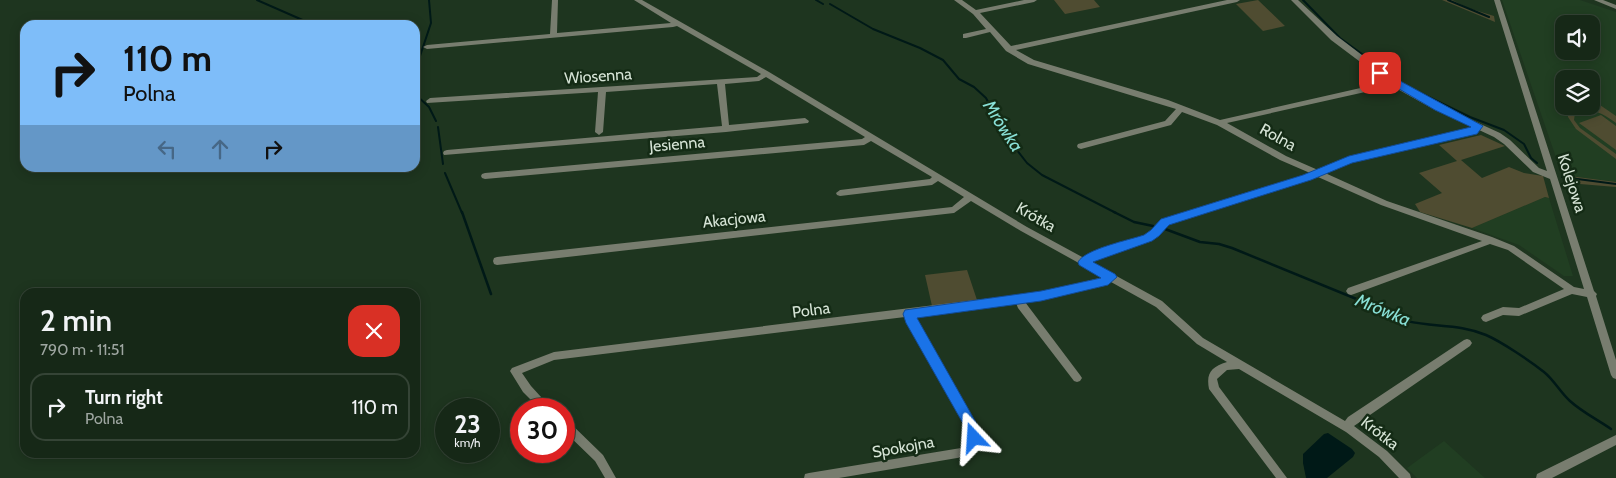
<!DOCTYPE html>
<meta charset="utf-8">
<style>
body{margin:0;font-family:Cabin,sans-serif;background:#233424;color:#f1f3f6;height:100vh;display:flex;flex-direction:column;font-size:19px;white-space:nowrap}
*{box-sizing:border-box;margin:0}
p{font-size:16px;color:#9ea6a1}
.icon{flex:none;width:28px;height:28px;fill:none;stroke:currentColor;stroke-width:2;stroke-linecap:round;stroke-linejoin:round}
.map{position:relative;flex:1;overflow:hidden}
.details{position:absolute;left:20px;top:288px;width:400px;height:170px;display:flex;flex-direction:column;background:#162817;border-radius:15px;box-shadow:0 2px 12px #0003,0 0 0 1px #354436}
.details>*{flex:none}
.guide{position:absolute;left:20px;top:20px;width:400px;height:152px;border-radius:15px;box-shadow:0 2px 12px #0003,0 0 0 1px #354436;background:#7ebdf9;color:#111;overflow:hidden}
.controls{position:absolute;left:1555px;top:15px;display:grid;gap:10px}
.controls a{display:grid;place-items:center;width:45px;height:45px;border-radius:10px;background:#162817;box-shadow:0 2px 12px #0003,0 0 0 1px #354436;font-size:25px}
.speed{position:absolute;left:435px;top:398px;display:flex;gap:10px;font-size:25px;font-weight:700;text-align:center}
.speed>*{display:grid;place-content:center;width:65px;height:65px;border-radius:50%;background:#162817;box-shadow:0 2px 12px #0003,0 0 0 1px #354436;line-height:1}
.speed small{font-size:12px;font-weight:400}
.speed .limit{border:8px solid #d22;background:#fff;color:#111}
.pin{position:absolute;display:grid;place-items:center;width:42px;height:42px;color:#fff;margin:-21px;border-radius:10px;box-shadow:0 2px 8px #0006}
.me{position:absolute;width:55px;margin:-28px;rotate:340deg;stroke-linejoin:round;filter:drop-shadow(0 0 4px #0008)}
.turn{display:flex;align-items:center;gap:18px;height:105px;padding:0 20px;font-size:22px}
.turn .icon{width:65px;height:65px;stroke-width:2.5}
.turn b{display:block;font-size:35px;line-height:42px}
.lanes{display:flex;align-items:center;height:48px;padding:0 20px;background:#0003;justify-content:center;gap:25px;direction:ltr}
.lanes .off{opacity:.35}
.round{display:grid;place-items:center;flex:none;width:52px;height:52px;border-radius:15px;background:#233424}
.summary{display:flex;align-items:center;justify-content:space-between;height:85px;padding:0 20px}
h1{font-size:30px;font-weight:600;line-height:38px}
ul{padding:0;list-style:none}
li{display:flex;align-items:center;gap:15px;height:68px;margin:0 10px 8px;padding:0 10px;border:2px solid #354436;border-radius:15px}
li div{flex:1}
li b{display:block;font-size:19px}
li em{font-style:normal}
.map>svg:first-child{display:block}
.built{fill:#213e22;fill-rule:evenodd}
.green{fill:#4f4c31}
.water{fill:#001917}
.lines{fill:none;stroke-linecap:round;stroke-linejoin:round}
.stream-far1{stroke:#001917;stroke-width:2}
.stream{stroke:#001917;stroke-width:2.5}
.minor{fill:#787d6f;fill-rule:evenodd}
.route{fill:#1a73e8;stroke:#114b97}
.labels{text-anchor:middle;dominant-baseline:central;stroke-width:5;stroke-linejoin:round;paint-order:stroke}
.street-label{font-size:16px;fill:#d6e4d6;stroke:#142b15}
.water-label{font-size:18px;font-style:italic;fill:#89e1d7;stroke:#142b15}
</style>
<div class="map">
<svg width="1616" height="478" viewBox="0 0 1616 478">
<rect width="100%" height="100%" fill="#1e351f"/>
<path class="built" d="M 1502,0 L 1580,0 L 1616,12 L 1616,182 L 1562,175 ZM 1564,24 L 1591,24 L 1591,51 L 1564,51 ZM 1564,79 L 1591,79 L 1591,106 L 1564,106 Z
M 1545,197 L 1549,198 L 1573,276 L 1564,276 L 1519,245 L 1472,228 Z
M 1444,441 L 1485,478 L 1417,478 L 1407,468 Z"/>
<path class="green" d="M 1054,0 L 1094,0 L 1100,7 L 1065,14 Z
M 1258,0 L 1285,26 L 1263,31 L 1236,4 Z
M 1442,0 L 1452,0 L 1468,8 L 1494,16 L 1495,22 Z
M 1600,105 L 1616,116 L 1616,123 C 1604,114 1589,106 1575,113 L 1574,120 L 1580,128 L 1616,154 L 1616,159 L 1576,129 L 1568,117 L 1568,111 L 1578,106 L 1595,108 Z
M 1601,115 L 1616,126 L 1616,150 L 1579,123 Z
M 1481,135 L 1505,146 L 1461,160 L 1482,178 L 1509,167 L 1524,173 L 1543,176 L 1549,198 L 1545,197 L 1472,228 L 1420,212 L 1415,204 L 1442,193 L 1419,173 L 1457,161 L 1439,145 Z
M 1562,175 L 1616,182 L 1616,187 L 1568,183 Z
M 967,270 L 977,300 L 932,306 L 925,275 Z"/>
<path class="water" d="M 1328,433 L 1352,449 L 1355,453 L 1353,457 L 1327,478 L 1306,478 L 1303,463 L 1303,454 L 1324,434 Z"/>
<g class="lines">
<path class="stream-far1" d="M 257,0 L 314,25
M 816,0 L 823,4
M 1303,0 L 1340,38 L 1406,86 L 1470,117 L 1504,130 L 1524,144 L 1531,158 L 1537,163
M 1448,0 L 1489,17
M 830,4 L 873,29 L 920,48 L 943,60 L 959,79 L 974,87 L 986,98 L 1006,136 L 1027,163 L 1042,175 L 1116,213
M 415,71 L 431,23 L 429,0
M 415,94 L 429,107 L 436,121
M 438,127 L 443,164
M 445,173 L 462,213
M 1562,177 L 1616,184"/>
<path class="stream" d="M 462,212 L 491,294
M 1114,212 L 1134,222 L 1153,226
M 1165,229 L 1200,242 L 1219,244 L 1232,248 L 1376,307 C 1413,333 1449,319 1486,335 C 1502,342 1530,361 1544,372 C 1554,380 1560,392 1570,401 C 1582,412 1598,420 1611,429"/>
<path class="minor" d="M 552,0 L 558,0 L 557,33 L 671,23 L 634,0 L 642,0 L 769,72 L 1027,227 L 1084,258 L 1090,254 L 1145,236 L 1152,231 L 1162,220 L 1310,173 L 1280,160 L 1217,125 L 1182,112 L 1171,125 L 1081,149 L 1078,148 L 1077,146 L 1078,144 L 1165,121 L 1176,109 L 1028,64 L 1006,51 L 990,32 L 966,38 L 963,38 L 963,34 L 986,29 L 973,14 L 954,0 L 962,0 L 976,10 L 1024,0 L 1037,0 L 1034,2 L 980,13 L 1011,46 L 1227,0 L 1240,0 L 1237,2 L 1016,50 L 1034,60 L 1168,100 L 1220,120 L 1387,82 L 1331,40 L 1291,0 L 1298,0 L 1337,36 L 1396,81 L 1441,106 L 1500,133 L 1510,140 L 1539,168 L 1547,171 L 1494,0 L 1500,0 L 1594,291 L 1597,294 L 1596,296 L 1616,360 L 1616,379 L 1613,378 L 1611,375 L 1587,297 L 1572,294 L 1519,316 L 1503,315 L 1486,322 L 1483,321 L 1481,318 L 1483,315 L 1503,307 L 1519,308 L 1564,289 L 1508,250 L 1490,244 L 1354,294 L 1351,295 L 1348,294 L 1346,291 L 1348,288 L 1482,241 L 1381,205 L 1318,177 L 1168,224 L 1158,235 L 1151,240 L 1096,258 L 1091,262 L 1162,301 L 1203,338 L 1345,421 L 1348,417 L 1464,340 L 1467,339 L 1470,340 L 1472,343 L 1470,346 L 1354,426 L 1387,451 L 1410,474 L 1411,478 L 1399,478 L 1379,457 L 1346,432 L 1239,369 L 1227,370 L 1217,379 L 1219,387 L 1287,478 L 1276,478 L 1209,389 C 1206,373 1211,367 1227,362 L 1197,344 L 1156,307 L 1111,282 L 1104,286 L 1041,300 L 1025,302 L 1080,375 L 1082,378 L 1080,381 L 1077,382 L 1074,381 L 1018,308 L 1016,303 L 914,315 L 916,322 L 977,425 C 979,439 977,451 963,457 L 839,478 L 804,478 L 805,474 L 809,473 L 961,448 L 967,441 L 967,426 L 909,326 L 905,317 L 554,360 L 522,373 L 531,386 L 552,409 L 540,409 L 523,392 L 510,371 L 512,368 L 554,352 L 1041,292 L 1104,277 L 1021,231 L 971,201 L 954,213 L 497,265 L 494,264 L 493,261 L 494,258 L 497,257 L 952,207 L 964,197 L 938,181 L 932,185 L 840,196 L 837,195 L 836,193 L 840,190 L 930,179 L 932,177 L 871,141 L 864,145 L 485,179 L 482,178 L 481,176 L 482,174 L 485,173 L 862,139 L 865,137 L 766,77 L 759,81 L 725,84 L 729,125 L 805,118 L 809,121 L 808,123 L 726,132 L 444,155 L 443,153 L 444,151 L 447,150 L 722,126 L 717,84 L 606,92 L 603,132 L 599,135 L 595,132 L 598,92 L 427,103 L 426,101 L 430,98 L 757,77 L 761,74 L 677,26 L 673,27 L 427,49 L 423,47 L 427,45 L 550,34 ZM 1392,86 L 1435,110 L 1472,127 L 1470,129 L 1349,157 L 1318,170 L 1286,156 L 1227,123 ZM 1479,130 L 1494,137 L 1504,144 L 1533,172 L 1550,179 L 1584,289 L 1574,287 L 1514,246 L 1492,237 L 1387,201 L 1325,173 L 1351,162 L 1473,134 Z
M 1594,0 L 1603,0 L 1616,5 L 1616,9 Z
M 564,419 L 568,421 L 603,455 L 616,478 L 605,478 L 595,461 L 564,431 Z
M 1616,435 L 1616,445 L 1552,478 L 1536,478 L 1537,474 Z"/>
</g>
<path class="route" d="M 1380,70 L 1483,126 L 1477,134 L 1352,163 L 1311,180 L 1169,225 L 1159,236 L 1152,241 L 1093,262 L 1115,274 L 1117,277 L 1108,285 L 1041,301 L 917,318 L 978,426 L 980,438 L 978,442 L 974,444 L 969,442 L 965,427 L 906,323 L 903,314 L 905,310 L 1041,291 L 1101,278 L 1079,265 L 1078,262 C 1085,249 1129,240 1144,235 L 1151,230 L 1161,219 L 1303,175 L 1349,156 L 1471,127 L 1435,110 L 1377,76 L 1377,71 Z"/>
<g class="labels">
<g class="street-label">
<text transform="translate(598 76) rotate(-4)">Wiosenna</text>
<text transform="translate(1278 137) rotate(29)">Rolna</text>
<text transform="translate(677 144) rotate(-5)">Jesienna</text>
<text transform="translate(1572 183) rotate(72)">Kolejowa</text>
<text transform="translate(1036 217) rotate(30)">Krótka</text>
<text transform="translate(734 219) rotate(-6)">Akacjowa</text>
<text transform="translate(811 310) rotate(-7)">Polna</text>
<text transform="translate(1380 433) rotate(38)">Krótka</text>
<text transform="translate(903 447) rotate(-10)">Spokojna</text>
</g>
<g class="water-label">
<text transform="translate(1003 126) rotate(57)">Mrówka</text>
<text transform="translate(1383 310) rotate(22)">Mrówka</text>
</g>
</g>
</svg>
<div class="controls">
<a><svg class="icon" aria-label="sound" viewBox="0 0 24 24"><path d="M4 9h4l5-4v14l-5-4H4zM17 9q2 3 0 6"/></svg></a>
<a><svg class="icon" aria-label="layers" viewBox="0 0 24 24"><path d="M12 4l9 5-9 5-9-5zM3 14l9 5 9-5"/></svg></a>
</div>
<div class="speed"><div>23<small>km/h</small></div><div class="limit">30</div></div>
<div class="pin" style="left:1380px;top:73px;background:#d93025"><svg class="icon" aria-label="arrive" viewBox="0 0 24 24"><path d="M6 21V4h12l-3 4 3 4H6"/></svg></div>
<svg class="me" style="left:974px;top:438px" viewBox="-20 -20 40 40"><path d="M0-17L14 15 0 8-14 15z" fill="#1a73e8" stroke="#fff" stroke-width="4"/></svg>
<div class="guide">
<div class="turn"><svg class="icon" aria-label="right" viewBox="0 0 24 24"><path d="M7 20v-9h11M14 6l5 5-5 5"/></svg><div><b>110 m</b>Polna</div></div>
<div class="lanes"><svg class="icon off" aria-label="left" viewBox="0 0 24 24"><path d="M17 20v-9H6M10 6l-5 5 5 5"/></svg><svg class="icon off" aria-label="ahead" viewBox="0 0 24 24"><path d="M12 20V5M6 11l6-6 6 6"/></svg><svg class="icon" aria-label="right" viewBox="0 0 24 24"><path d="M7 20v-9h11M14 6l5 5-5 5"/></svg></div>
</div>
<section class="details">
<div class="summary"><div><h1>2 min</h1><p>790 m · 11:51</p></div><a class="round" style="background:#d93025;color:#fff"><svg class="icon" aria-label="close" viewBox="0 0 24 24"><path d="M6 6l12 12M18 6L6 18"/></svg></a></div>
<ul>
<li><svg class="icon" aria-label="right" viewBox="0 0 24 24"><path d="M7 20v-9h11M14 6l5 5-5 5"/></svg><div><b>Turn right</b><p>Polna</p></div><em>110 m</em></li>
</ul>
</section>
</div>
